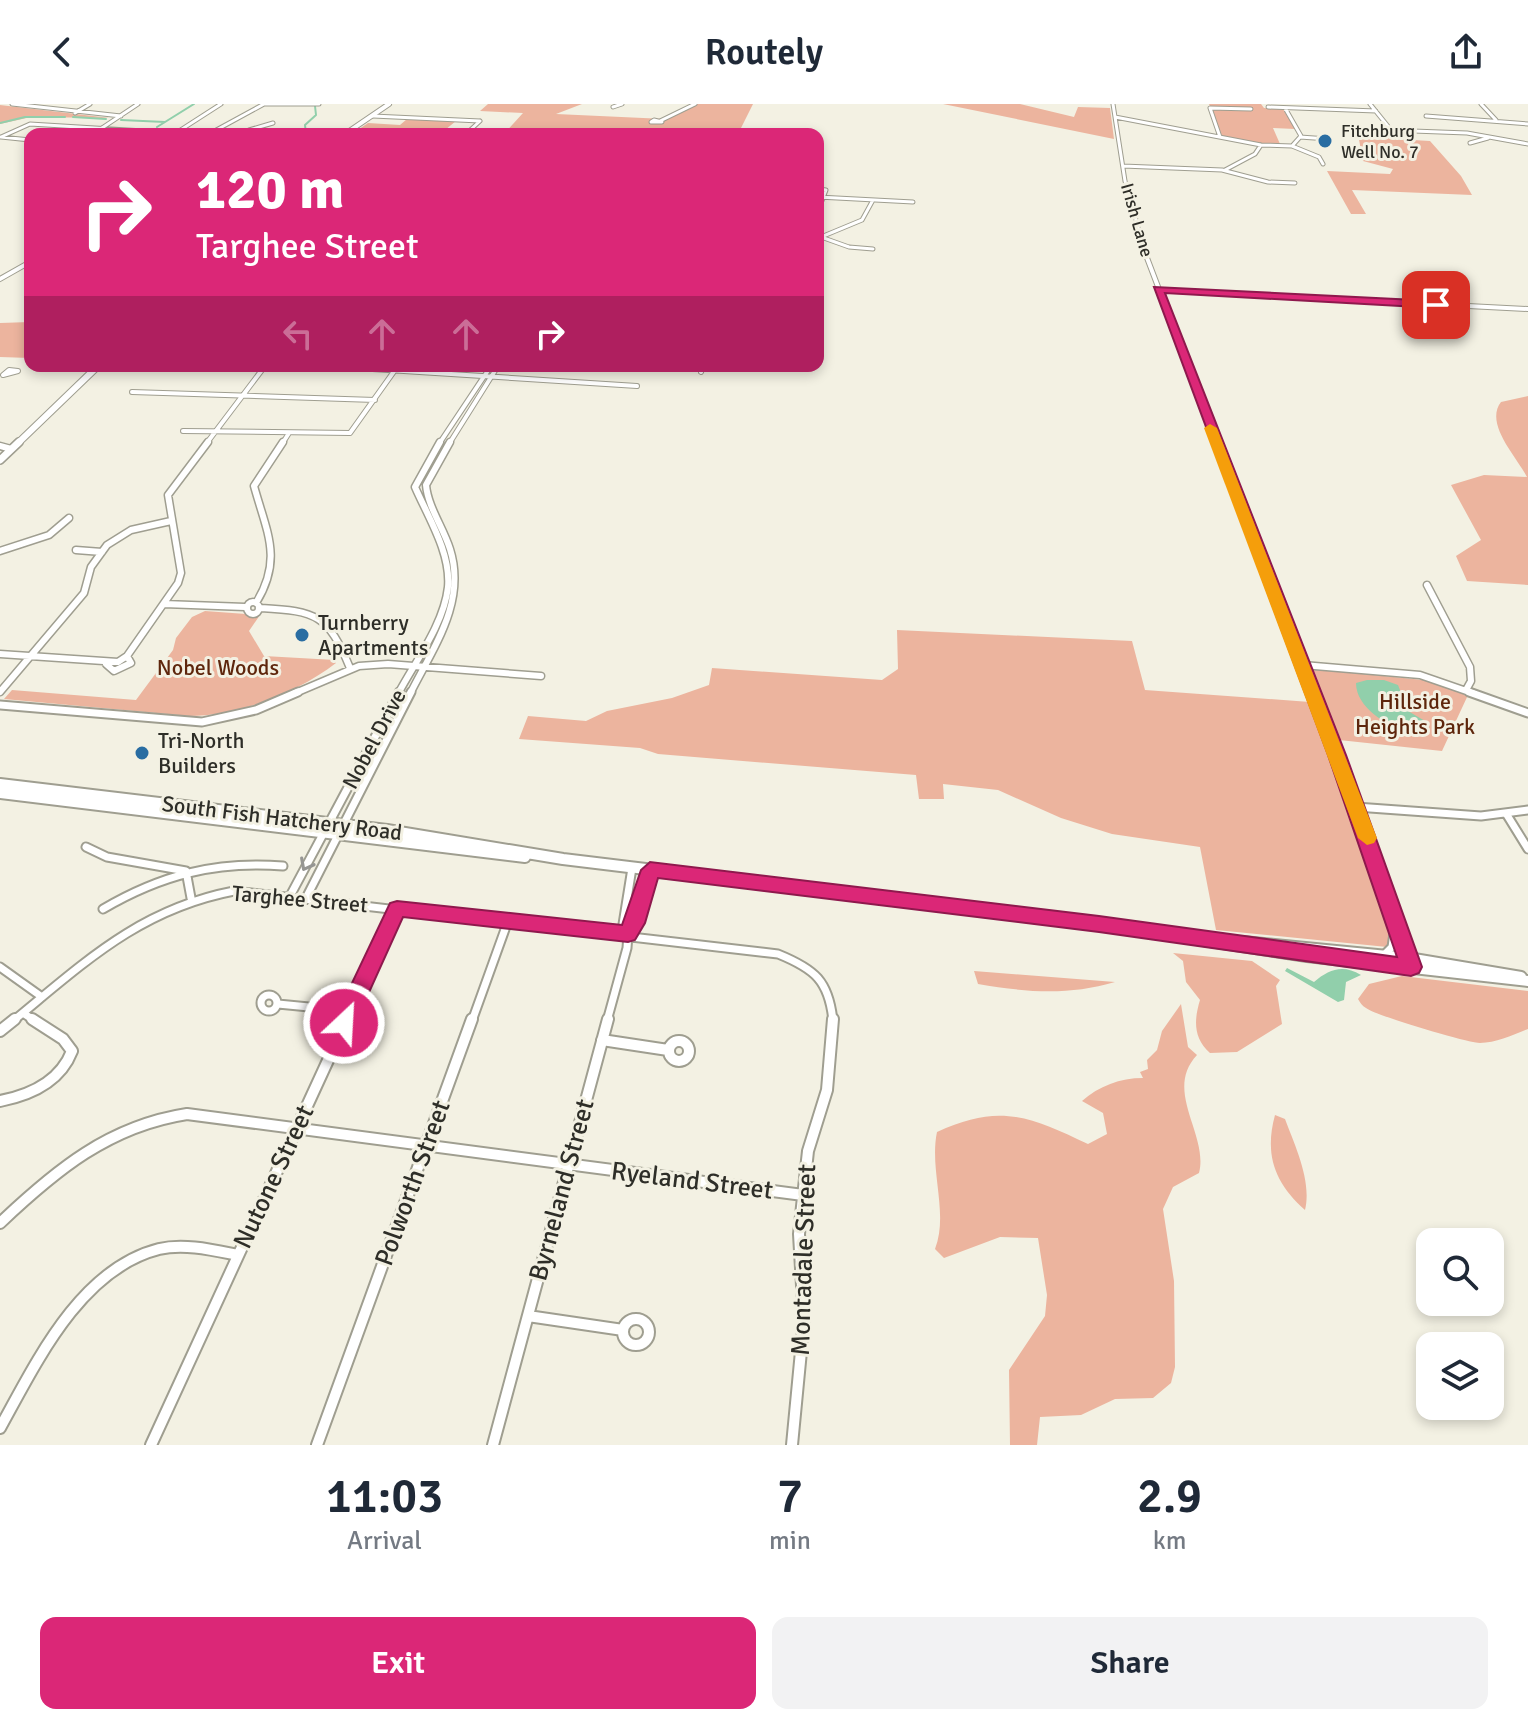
<!DOCTYPE html>
<style>
body{margin:0;font-family:Signika,sans-serif;background:#f2f2f3;color:#1f2937;height:100vh;display:flex;flex-direction:column;font-size:30px;white-space:nowrap}
*{box-sizing:border-box;margin:0}
p{font-size:26px;color:#747a83}
.icon{flex:none;width:44px;height:44px;fill:none;stroke:currentColor;stroke-width:2;stroke-linecap:round;stroke-linejoin:round}
.map{position:relative;height:1341px;overflow:hidden}
.panel{display:flex;flex-direction:column;background:#fff;flex:1}
.panel>*{flex:none}
.banner{position:absolute;left:24px;top:24px;width:800px;height:244px;border-radius:16px;box-shadow:0 4px 12px #0003;background:#db2777;color:#fff;overflow:hidden}
.buttons{position:absolute;left:1416px;top:1124px;display:grid;gap:16px}
.buttons a{display:grid;place-items:center;width:88px;height:88px;border-radius:16px;background:#fff;box-shadow:0 4px 12px #0003;font-size:40px}
.pin{position:absolute;display:grid;place-items:center;width:68px;height:68px;color:#fff;margin:-34px;border-radius:16px;box-shadow:0 4px 12px #0006}
.me{position:absolute;width:88px;margin:-44px;rotate:25deg;stroke-linejoin:round;filter:drop-shadow(0 0 6px #0008)}
.turn{display:flex;align-items:center;gap:28px;height:168px;padding:0 40px;font-size:36px}
.turn .icon{width:104px;height:104px;stroke-width:2.5}
.turn b{display:block;font-size:56px;line-height:68px}
.lanes{display:flex;align-items:center;height:76px;padding:0 40px;background:#0003;justify-content:center;gap:40px;direction:ltr}
.lanes .off{opacity:.35}
.eta{display:flex;justify-content:space-evenly;align-items:center;height:136px;text-align:center}
.eta b{font-size:48px;font-weight:600;line-height:56px}
.cta{display:flex;gap:16px;margin-top:auto;padding:16px 40px}
.cta a{flex:1;height:92px;border-radius:16px;background:#db2777;color:#fff;font-size:32px;font-weight:600;line-height:92px;text-align:center}
.cta a+a{background:#f2f2f3;color:#1f2937}
header{display:flex;justify-content:space-between;align-items:center;height:104px;padding:0 40px;background:#fff;font-size:36px;font-weight:600}
.map>svg:first-child{display:block}
.green{fill:#ecb49e}
.water{fill:#91cfab}
.lines{fill:none;stroke-linecap:round;stroke-linejoin:round}
.stream{stroke:#91cfab;stroke-width:2}
.minor-far4-casing{stroke:#9f9e90;stroke-width:5}
.minor-far3-casing{stroke:#9f9e90;stroke-width:6}
.minor-far2-casing{stroke:#9f9e90;stroke-width:9}
.minor-far1-casing{stroke:#9f9e90;stroke-width:11}
.minor-casing{stroke:#9f9e90;stroke-width:14}
.major-far3-casing{stroke:#9f9e90;stroke-width:6}
.major-far2-casing{stroke:#9f9e90;stroke-width:8}
.major-far1-casing{stroke:#9f9e90;stroke-width:10}
.major-casing{stroke:#9f9e90;stroke-width:14}
.minor-far4{stroke:#fff;stroke-width:3}
.minor-far3{stroke:#fff;stroke-width:4}
.minor-far2{stroke:#fff;stroke-width:6}
.minor-far1{stroke:#fff;stroke-width:7}
.minor{stroke:#fff;stroke-width:10}
.major-far3{stroke:#fff;stroke-width:4}
.major-far2{stroke:#fff;stroke-width:6}
.major-far1{stroke:#fff;stroke-width:7}
.major{stroke:#fff;stroke-width:10}
.oneway{stroke:#969694}
.route{fill:#db2777;stroke:#8e194d;stroke-width:2}
.slow{fill:#f59e0b}
.poi-dot{fill:#296da2;stroke:#f3f1e3;stroke-width:3}
.labels{text-anchor:middle;dominant-baseline:central;stroke-width:6;stroke-linejoin:round;paint-order:stroke}
.far-poi-label{font-size:18px;fill:#2e2e28;stroke:#f3f1e3;text-anchor:start}
.far-street-label{font-size:18px;fill:#2e2e28;stroke:#f3f1e3}
.poi-label{font-size:22px;fill:#2e2e28;stroke:#f3f1e3;text-anchor:start}
.park-label{font-size:22px;fill:#5e260c;stroke:#f3f1e3}
.street-label{font-size:22px;fill:#2e2e28;stroke:#f3f1e3}
.near-street-label{font-size:26px;fill:#2e2e28;stroke:#f3f1e3}
</style>
<header><svg class="icon" aria-label="back" viewBox="0 0 24 24"><path d="M15 5l-7 7 7 7"/></svg>Routely<svg class="icon" aria-label="share" viewBox="0 0 24 24"><path d="M12 15V3M7 8l5-5 5 5M5 13v7h14v-7"/></svg></header>
<div class="map">
<svg width="1528" height="1341" viewBox="0 0 1528 1341">
<rect width="100%" height="100%" fill="#f3f1e3"/>
<path class="green" d="M 488,0 L 582,0 L 556,10 L 665,15 L 697,0 L 753,0 L 738,30 L 504,30 L 523,9 L 480,7 Z
M 943,0 L 1020,0 L 1074,13 L 1078,3 L 1110,4 L 1114,35 Z
M 1209,0 L 1261,0 L 1264,4 L 1283,5 L 1295,25 L 1273,24 L 1280,40 L 1260,40 L 1222,32 Z
M 0,1 L 110,14 L 31,13 L 0,20 Z
M 407,15 L 456,17 L 440,30 L 352,30 L 368,19 L 400,21 Z
M 1357,25 L 1395,35 L 1430,37 L 1461,72 L 1472,91 L 1352,86 L 1366,110 L 1351,110 L 1327,67 L 1390,70 L 1393,65 L 1363,57 Z
M 30,218 L 30,254 L 0,253 L 0,219 Z
M 1528,292 L 1528,481 L 1467,477 L 1456,452 L 1481,436 L 1451,381 L 1484,371 L 1527,373 C 1517,353 1484,320 1501,298 Z
M 205,507 L 260,511 L 249,527 L 264,552 L 335,556 L 336,559 C 297,589 239,612 189,612 L 4,595 L 12,586 L 136,596 L 173,546 L 176,534 L 192,513 Z
M 897,526 L 1132,537 L 1145,586 L 1310,598 L 1391,828 L 1387,843 L 1216,826 L 1200,743 L 1112,730 L 1061,714 L 998,686 L 943,680 L 944,695 L 919,695 L 916,671 L 658,650 L 640,644 L 519,635 L 528,612 L 586,617 L 607,607 L 672,594 L 709,581 L 712,564 L 882,576 L 898,565 Z
M 1315,565 L 1433,577 L 1468,591 L 1442,647 L 1339,636 L 1310,568 Z
M 1173,849 L 1252,857 L 1280,876 L 1276,882 L 1282,920 L 1237,948 L 1210,949 C 1193,934 1194,916 1200,896 L 1186,878 L 1183,857 Z
M 974,867 L 1115,878 C 1068,892 1025,888 978,880 Z
M 1402,872 L 1528,887 L 1528,925 C 1513,931 1496,939 1480,939 C 1468,939 1374,911 1366,904 C 1362,902 1360,898 1358,895 L 1369,880 Z
M 1181,900 L 1188,943 L 1197,951 C 1163,987 1209,1031 1199,1069 L 1173,1083 L 1163,1105 L 1174,1177 L 1175,1263 L 1171,1279 L 1153,1294 L 1115,1295 L 1081,1311 L 1040,1313 L 1037,1341 L 1010,1341 L 1009,1266 L 1045,1212 L 1047,1191 L 1038,1134 L 1000,1133 L 944,1154 L 935,1145 C 949,1109 929,1066 937,1028 C 999,999 1029,1012 1088,1040 L 1107,1030 L 1103,1009 L 1082,997 C 1099,982 1120,974 1143,974 L 1140,968 L 1148,965 L 1147,956 L 1157,946 L 1162,927 Z
M 1275,1011 L 1285,1015 C 1295,1042 1312,1077 1305,1106 C 1275,1079 1264,1051 1275,1011 Z"/>
<path class="water" d="M 1367,576 L 1384,576 L 1398,581 L 1408,607 L 1425,617 L 1422,626 L 1406,630 C 1387,620 1356,604 1356,579 Z
M 1287,864 L 1314,878 C 1329,865 1343,860 1361,871 L 1346,878 L 1344,896 L 1338,898 L 1285,867 Z"/>
<g class="lines">
<path class="stream" d="M 73,13 L 106,15
M 121,16 L 165,18
M 0,19 L 25,13 L 65,13
M 157,23 L 194,0
M 306,30 L 305,21 L 316,11 L 315,2"/>
<defs>
<path id="minor-far4" d="M 12,0 L 121,12
M 264,0 L 319,0
M 1113,0 L 1125,77 L 1145,148
M 1370,0 L 1391,26
M 1481,0 L 1496,16
M 613,3 L 622,0
M 1268,3 L 1376,7
M 1285,4 L 1301,32 L 1292,42
M 75,9 L 90,0
M 373,12 L 480,17
M 1426,12 L 1528,20
M 1115,13 L 1261,41 L 1292,42 L 1319,53 L 1323,60
M 654,16 L 662,18 L 651,18 Z
M 660,17 L 695,0
M 273,19 L 249,26 L 273,29
M 1386,26 L 1467,29 L 1528,40
M 179,27 L 221,0
M 93,30 L 138,0
M 209,30 L 264,0
M 466,30 L 480,17
M 1,33 L 30,20 L 192,30
M 1,33 L 30,36
M 1220,33 L 1210,4 L 1251,5
M 1300,33 L 1328,35
M 1470,39 L 1488,34
M 1123,62 L 1222,66 L 1268,78 L 1295,79
M 1225,66 L 1255,50 L 1261,41
M 818,93 L 913,98
M 818,96 L 819,85 L 826,86 L 818,107
M 821,133 L 862,116 L 873,96
M 821,133 L 849,143 L 873,145"/>
<path id="minor-far3" d="M 1144,146 L 1218,340
M 0,175 L 30,158
M 1158,186 L 1528,205
M 325,262 L 637,282
M 9,266 L 18,267 L 3,271 Z
M 701,268 L 703,262
M 132,288 L 375,296
M 183,327 L 350,329 L 395,266
M 206,340 L 265,262
M 282,340 L 289,329
M 439,340 L 491,262
M 449,340 L 498,262"/>
<path id="minor-far2" d="M 1217,338 L 1314,590
M 0,342 L 11,345
M 76,446 L 102,448
M 0,447 L 49,431 L 69,414
M 1427,481 L 1470,563 L 1471,577 L 1466,586
M247 504a6 6 0 1 1 12 0a6 6 0 1 1-12 0Z
M 256,499 C 283,455 267,429 254,382 L 283,338
M 164,500 L 245,503
M 261,504 C 317,507 328,511 350,564
M 0,550 L 118,558 L 127,552 L 178,479 L 181,469 L 168,391 L 208,338
M 106,560 L 114,567 L 131,559 L 127,552
M 1303,561 L 1420,571 L 1475,590
M 0,588 L 84,489 L 91,463 L 107,441 L 131,426 L 171,417
M 293,590 L 359,562 L 388,560 L 541,572
M 398,590 C 415,558 444,520 448,483 C 451,449 428,413 415,383 L 440,338
M 410,590 C 433,544 467,498 450,445 C 443,423 428,403 426,381 L 450,338"/>
<path id="minor-far1" d="M 1313,588 L 1409,857
M 1469,588 L 1528,609
M 0,601 L 202,618 L 256,606 L 298,588
M 1356,703 L 1481,712 L 1528,706
M 1507,711 L 1528,745
M 86,743 L 107,753 L 186,767 L 191,794
M 290,792 L 399,588
M 306,794 L 411,588
M 103,805 C 161,771 215,757 283,762
M 628,830 L 635,819 L 650,766
M 1383,852 L 1392,843 L 1395,822
M 0,863 L 42,893
M261 899a8 8 0 1 1 16 0a8 8 0 1 1-16 0Z
M 278,900 L 350,907
M 23,909 L 35,917
M 13,917 C 85,858 140,805 234,787 L 778,850 C 815,865 829,877 833,917
M 346,917 L 397,805
M 472,917 L 508,817
M 607,917 L 627,844 L 628,830 L 623,820 L 632,764"/>
<path id="minor" d="M 0,927 L 15,915
M 602,936 L 668,946
M669 947a10 10 0 1 1 20 0a10 10 0 1 1-20 0Z
M 0,997 C 31,991 60,978 72,947 L 63,935 L 32,915
M 0,1119 C 56,1066 109,1022 187,1010 L 803,1091
M 528,1212 L 623,1226
M623 1228a13 13 0 1 1 26 0a13 13 0 1 1-26 0Z
M 0,1324 C 36,1259 80,1165 159,1145 C 184,1139 213,1146 238,1151
M 151,1341 L 347,915
M 317,1341 L 472,915
M 493,1341 L 608,915
M 792,1341 L 804,1216 L 799,1130 L 808,1047 L 827,986 L 833,915"/>
<path id="major-far3" d="M 345,30 L 389,0"/>
<path id="major-far2" d="M 17,340 L 98,262"/>
<path id="major-far1" d="M 0,356 L 19,338"/>
<path id="major" d="M 0,680 L 387,726 L 563,755 L 1099,820 L 1307,852 L 1528,877
M 0,689 L 525,753
M 1243,838 L 1408,854 L 1521,873"/>
</defs>
<use href="#minor-far4" class="minor-far4-casing"/>
<use href="#minor-far3" class="minor-far3-casing"/>
<use href="#minor-far2" class="minor-far2-casing"/>
<use href="#minor-far1" class="minor-far1-casing"/>
<use href="#minor" class="minor-casing"/>
<use href="#major-far3" class="major-far3-casing"/>
<use href="#major-far2" class="major-far2-casing"/>
<use href="#major-far1" class="major-far1-casing"/>
<use href="#major" class="major-casing"/>
<use href="#minor-far4" class="minor-far4"/>
<use href="#minor-far3" class="minor-far3"/>
<use href="#minor-far2" class="minor-far2"/>
<use href="#minor-far1" class="minor-far1"/>
<use href="#minor" class="minor"/>
<use href="#major-far3" class="major-far3"/>
<use href="#major-far2" class="major-far2"/>
<use href="#major-far1" class="major-far1"/>
<use href="#major" class="major"/>
</g>
<defs><path id="oneway-chevron" d="M-2-3.5L2.5 0L-2 3.5" fill="none" stroke-width="1.6" stroke-linecap="round" stroke-linejoin="round" transform="scale(2)"/></defs>
<use class="oneway" href="#oneway-chevron" transform="translate(306 761) rotate(118)"/>
<path class="route" d="M 1154,183 L 1436,197 L 1442,201 L 1436,204 L 1165,189 L 1346,651 L 1422,863 L 1419,869 L 1411,872 L 1099,828 L 658,774 L 645,819 L 635,836 L 628,838 L 403,813 L 352,926 L 336,926 L 333,919 L 390,799 L 397,797 L 622,821 L 641,766 L 650,758 L 1099,812 L 1397,853 L 1328,651 Z"/>
<path class="slow" d="M 1210,320 L 1217,324 L 1377,734 L 1374,739 L 1367,741 L 1358,734 L 1204,324 Z"/>
<g class="poi-dot">
<circle cx="1325" cy="37" r="8"/>
<circle cx="302" cy="531" r="8"/>
<circle cx="142" cy="649" r="8"/>
</g>
<g class="labels">
<g class="far-poi-label">
<text x="1341" y="27">Fitchburg<tspan x="1341" dy="21">Well No. 7</tspan></text>
</g>
<g class="far-street-label">
<text transform="translate(1137 116) rotate(74)">Irish Lane</text>
</g>
<g class="poi-label">
<text x="318" y="518">Turnberry<tspan x="318" dy="25">Apartments</tspan></text>
<text x="158" y="636">Tri-North<tspan x="158" dy="25">Builders</tspan></text>
</g>
<g class="park-label">
<text x="218" y="563">Nobel Woods</text>
<text x="1415" y="597">Hillside<tspan x="1415" dy="25">Heights Park</tspan></text>
</g>
<g class="street-label">
<text transform="translate(374 635) rotate(-62)">Nobel Drive</text>
<text transform="translate(282 714) rotate(7)">South Fish Hatchery Road</text>
<text transform="translate(300 795) rotate(5)">Targhee Street</text>
</g>
<g class="near-street-label">
<text transform="translate(274 1073) rotate(-65)">Nutone Street</text>
<text transform="translate(692 1077) rotate(7)">Ryeland Street</text>
<text transform="translate(413 1079) rotate(-70)">Polworth Street</text>
<text transform="translate(562 1086) rotate(-75)">Byrneland Street</text>
<text transform="translate(804 1156) rotate(-88)">Montadale Street</text>
</g>
</g>
</svg>
<div class="buttons">
<a><svg class="icon" aria-label="search" viewBox="0 0 24 24"><circle cx="10" cy="10" r="6"/><path d="M15 15l6 6"/></svg></a>
<a><svg class="icon" aria-label="layers" viewBox="0 0 24 24"><path d="M12 4l9 5-9 5-9-5zM3 14l9 5 9-5"/></svg></a>
</div>
<div class="pin" style="left:1436px;top:201px;background:#d93025"><svg class="icon" aria-label="arrive" viewBox="0 0 24 24"><path d="M6 21V4h12l-3 4 3 4H6"/></svg></div>
<svg class="me" style="left:344px;top:919px" viewBox="-20 -20 40 40"><circle r="17" fill="#db2777" stroke="#fff" stroke-width="3"/><path d="M0-11L8 9 0 5-8 9z" fill="#fff"/></svg>
<div class="banner">
<div class="turn"><svg class="icon" aria-label="right" viewBox="0 0 24 24"><path d="M7 20v-9h11M14 6l5 5-5 5"/></svg><div><b>120 m</b>Targhee Street</div></div>
<div class="lanes"><svg class="icon off" aria-label="left" viewBox="0 0 24 24"><path d="M17 20v-9H6M10 6l-5 5 5 5"/></svg><svg class="icon off" aria-label="ahead" viewBox="0 0 24 24"><path d="M12 20V5M6 11l6-6 6 6"/></svg><svg class="icon off" aria-label="ahead" viewBox="0 0 24 24"><path d="M12 20V5M6 11l6-6 6 6"/></svg><svg class="icon" aria-label="right" viewBox="0 0 24 24"><path d="M7 20v-9h11M14 6l5 5-5 5"/></svg></div>
</div>
</div>
<section class="panel">
<div class="eta">
<div><b>11:03</b><p>Arrival</p></div>
<div><b>7</b><p>min</p></div>
<div><b>2.9</b><p>km</p></div>
</div>
<div class="cta"><a>Exit</a><a>Share</a></div>
</section>
